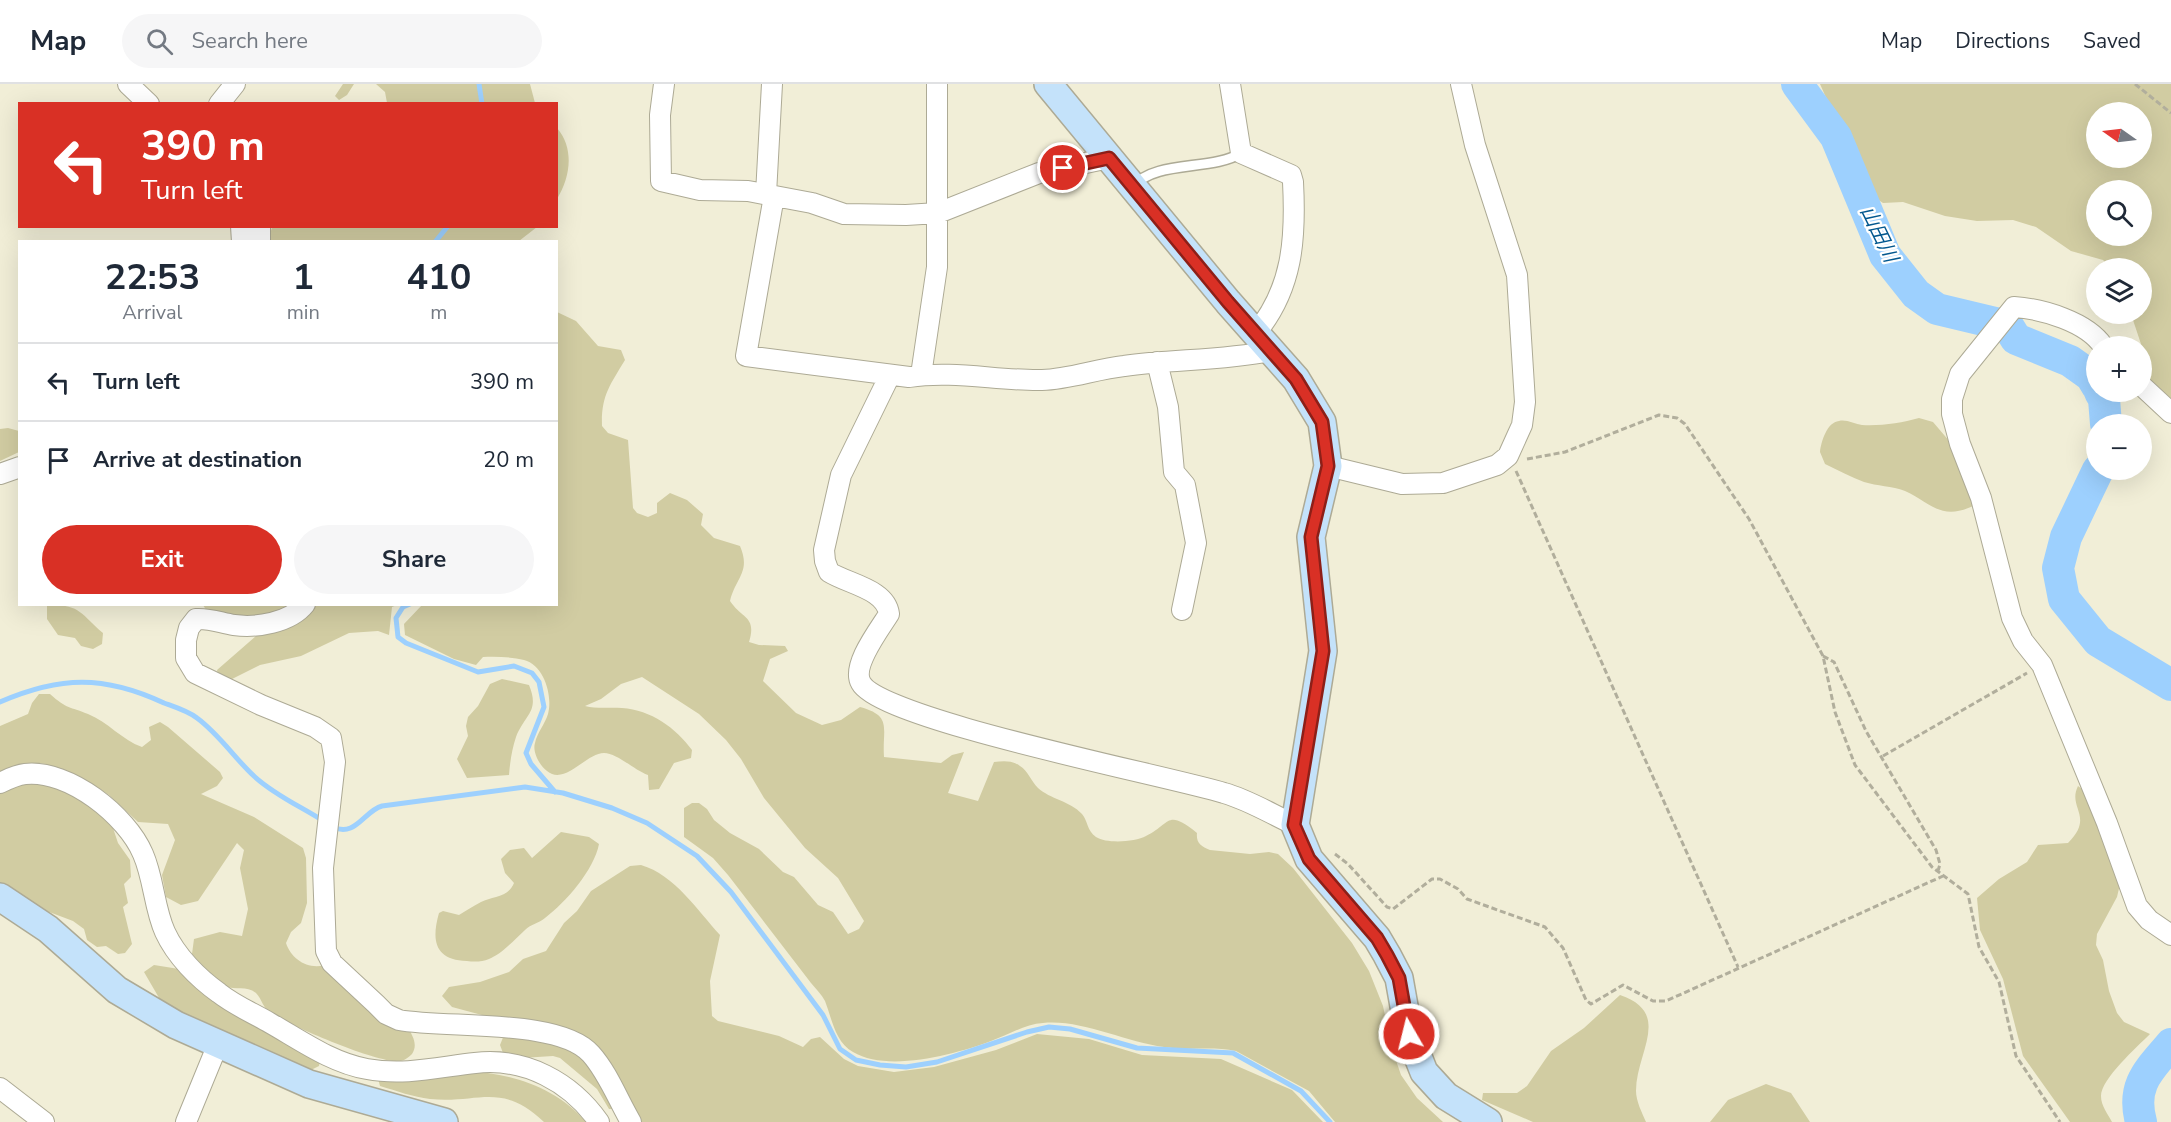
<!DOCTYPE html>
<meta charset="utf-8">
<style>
body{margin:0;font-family:"Nunito Sans","Noto Sans JP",sans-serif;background:#f6f6f7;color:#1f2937;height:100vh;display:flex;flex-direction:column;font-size:22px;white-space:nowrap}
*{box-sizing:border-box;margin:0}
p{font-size:20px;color:#747a83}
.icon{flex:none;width:33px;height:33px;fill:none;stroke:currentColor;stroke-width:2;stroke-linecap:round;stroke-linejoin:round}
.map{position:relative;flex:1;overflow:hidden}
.drawer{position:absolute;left:18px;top:156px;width:540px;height:366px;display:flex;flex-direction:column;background:#fff;border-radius:0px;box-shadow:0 6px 24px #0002}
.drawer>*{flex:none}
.top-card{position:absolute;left:18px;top:18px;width:540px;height:126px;border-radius:0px;box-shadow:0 6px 24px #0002;background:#d93025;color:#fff;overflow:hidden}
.needle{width:39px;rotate:284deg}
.fabs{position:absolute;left:2086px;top:18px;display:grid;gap:12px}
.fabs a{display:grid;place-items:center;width:66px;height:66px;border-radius:50%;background:#fff;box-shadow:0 6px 24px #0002;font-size:30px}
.pin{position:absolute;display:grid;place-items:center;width:51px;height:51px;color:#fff;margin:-26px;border:3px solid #fff;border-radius:50%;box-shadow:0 2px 6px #0007}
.me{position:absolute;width:66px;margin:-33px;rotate:352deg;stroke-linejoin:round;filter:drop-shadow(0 0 4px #0008)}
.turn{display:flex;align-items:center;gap:21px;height:126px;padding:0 24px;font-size:27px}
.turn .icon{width:78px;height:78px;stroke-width:2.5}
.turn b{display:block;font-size:42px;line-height:51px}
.eta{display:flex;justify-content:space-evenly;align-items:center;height:102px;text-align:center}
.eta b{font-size:36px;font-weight:700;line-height:42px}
.cta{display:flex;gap:12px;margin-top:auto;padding:12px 24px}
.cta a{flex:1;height:69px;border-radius:36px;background:#d93025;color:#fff;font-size:24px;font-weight:700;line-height:69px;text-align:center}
.cta a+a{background:#f6f6f7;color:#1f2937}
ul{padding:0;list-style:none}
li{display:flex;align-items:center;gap:18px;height:78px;padding:0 24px;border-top:2px solid #e0e1e3}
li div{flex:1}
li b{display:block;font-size:22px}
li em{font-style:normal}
header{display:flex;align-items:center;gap:36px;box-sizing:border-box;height:84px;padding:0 30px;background:#fff;border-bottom:2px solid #e0e1e3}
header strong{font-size:28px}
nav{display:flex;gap:33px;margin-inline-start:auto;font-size:21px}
.search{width:420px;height:54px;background:#f6f6f7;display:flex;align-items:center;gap:15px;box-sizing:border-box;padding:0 21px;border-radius:33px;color:#747a83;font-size:22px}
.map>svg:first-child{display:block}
.green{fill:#d1cca2;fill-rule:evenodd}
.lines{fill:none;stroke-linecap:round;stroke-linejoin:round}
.stream{stroke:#9dd0fe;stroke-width:5}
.river{stroke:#9dd0fe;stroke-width:32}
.lane-casing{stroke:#adaa95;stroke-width:12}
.street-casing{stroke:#adaa95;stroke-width:22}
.secondary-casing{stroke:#adaa95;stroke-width:30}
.path{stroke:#b1ae9c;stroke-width:3;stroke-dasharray:6 3;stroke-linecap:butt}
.lane{stroke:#fff;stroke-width:9}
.street{stroke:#fff;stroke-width:20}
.secondary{stroke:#c4e2fa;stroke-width:27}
.route-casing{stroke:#8d1f18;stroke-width:15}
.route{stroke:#d93025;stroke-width:10}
.labels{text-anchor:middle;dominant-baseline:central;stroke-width:4.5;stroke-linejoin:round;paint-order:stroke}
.water-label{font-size:20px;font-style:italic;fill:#03588f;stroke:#fff}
</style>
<header>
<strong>Map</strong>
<div class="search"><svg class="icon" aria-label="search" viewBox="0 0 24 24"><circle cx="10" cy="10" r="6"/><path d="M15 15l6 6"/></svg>Search here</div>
<nav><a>Map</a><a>Directions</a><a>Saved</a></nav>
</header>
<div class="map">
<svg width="2171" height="1038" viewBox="0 0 2171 1038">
<rect width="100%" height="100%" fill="#f1eed7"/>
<path class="green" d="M 343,0 L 354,0 L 347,11 L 339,16 L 335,12 Z
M 376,0 L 530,0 L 535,19 L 387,19 L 385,8 Z
M 1820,0 L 2171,0 L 2171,325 L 2152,305 L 2145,272 L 2131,230 L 2142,230 L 2142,184 L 2111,184 L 2103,176 L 2071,167 L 2036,143 L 2013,136 L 1977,137 L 1945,132 L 1903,118 L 1883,119 L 1868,109 ZM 2097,28 L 2142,28 L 2142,74 L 2097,74 ZM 2097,106 L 2142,106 L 2142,152 L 2097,152 Z
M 557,44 C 575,65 570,94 557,115 Z
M 272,143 L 537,143 L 519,157 L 268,158 Z
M 557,228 L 576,237 L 598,262 L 621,266 L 625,276 C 610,301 601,312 602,342 L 608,349 L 628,356 L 633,424 L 637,429 L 648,433 L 657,429 L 657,419 L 670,409 L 687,416 L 703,430 L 701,441 L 714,454 L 740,462 C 751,488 736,493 730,517 C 742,535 757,532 749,558 L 759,561 L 785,562 L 788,567 L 770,575 L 763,597 L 796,629 L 822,641 L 841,636 L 860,623 C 893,632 882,644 884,673 L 941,679 L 952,671 L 964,668 L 948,709 L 978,717 L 994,678 C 1003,677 1012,676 1020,682 C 1028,687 1031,697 1038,704 C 1050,715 1070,717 1082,730 C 1088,737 1087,747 1096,753 C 1107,760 1135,758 1146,752 C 1171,740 1166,724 1197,749 C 1196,759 1201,762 1210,766 L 1250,770 L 1269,768 L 1278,770 L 1293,784 L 1352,859 L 1369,887 L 1383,922 L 1392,965 L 1401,991 L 1417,1014 L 1443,1038 L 1335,1038 L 1309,1007 L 1236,967 C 1213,962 1188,967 1164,963 C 1125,958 1081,935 1043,939 C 1025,940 1008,951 991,957 C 956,970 888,989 853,968 C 835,958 832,935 825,917 C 822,911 816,905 811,899 L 728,791 L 713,774 L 684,753 L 684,724 L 692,719 L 699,719 L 707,725 L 714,736 L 730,749 L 759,765 L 783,788 L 794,793 L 818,821 L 833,828 L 848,850 L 859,845 L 864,837 L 838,794 L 805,764 L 764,714 L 741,675 L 726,656 L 699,630 L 642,593 L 621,600 L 601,615 L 585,622 C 597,625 609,623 622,624 C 651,626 676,644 692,666 L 691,674 L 674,679 L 659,705 L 649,706 L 648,691 C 634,686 617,669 604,669 C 586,669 565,702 547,687 C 540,682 532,668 535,659 C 537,649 545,640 548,630 C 553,612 544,581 524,576 C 512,573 495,572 483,573 L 476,581 L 454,575 L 405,551 L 404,540 L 422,521 L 556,520 Z
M 1919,334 L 1933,338 L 1962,372 L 1973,422 C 1941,437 1931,419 1905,407 C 1892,402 1877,402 1864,398 C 1851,393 1838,386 1825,380 L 1820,368 C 1821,358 1827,338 1839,337 C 1846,335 1855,340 1862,341 C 1882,342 1901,339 1919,334 Z
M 8,344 L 19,347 L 19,368 L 0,377 L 0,345 Z
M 47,521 C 80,520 80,529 103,549 L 102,560 L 93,565 L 81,562 L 75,554 L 58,551 L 47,535 Z
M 203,521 L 298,521 L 254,537 L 208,529 Z
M 311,521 L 397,521 L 392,523 L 389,551 L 378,547 L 349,549 L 301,572 L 260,581 L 230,596 L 218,591 L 217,586 L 257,551 Z
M 502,595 L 529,601 C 540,628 525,630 516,653 C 512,665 510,678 509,691 L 467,694 L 457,675 L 468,652 L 466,642 L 468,633 L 478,622 L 490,600 Z
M 39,610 L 50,610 C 68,626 69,622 88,630 C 108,638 122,656 142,663 L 151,656 L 149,643 L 160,638 L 168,643 L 220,688 L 223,694 L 217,702 L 201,710 L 254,733 L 303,764 L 306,774 L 307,819 L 301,839 L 291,848 L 286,859 C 291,875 308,886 325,881 L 408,944 C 413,952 418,961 412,970 C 409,973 405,976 401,977 C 381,981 291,942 272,930 C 263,925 262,915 256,909 C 246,901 236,907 225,902 C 213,896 200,880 192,870 L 194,855 L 220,848 L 242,852 L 248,825 L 240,784 L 244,766 L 237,759 L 198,817 L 181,821 L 166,813 L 162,791 L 175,756 L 168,740 L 138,738 L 109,711 L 94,701 L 60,691 L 46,680 L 37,679 L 0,693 L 0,642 L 28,630 L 32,619 Z
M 19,697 L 45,697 L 89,718 L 112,741 L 118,759 L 130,776 L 131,793 L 124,800 L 128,819 L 123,823 L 132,860 L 125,869 L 118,870 L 106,862 L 97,863 L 87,856 L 84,845 L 73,837 L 36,823 L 0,802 L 0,705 Z
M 2078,702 L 2091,712 L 2121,796 L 2117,813 L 2097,850 L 2096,861 L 2103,876 L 2109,907 L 2117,929 L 2124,938 L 2150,950 C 2137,963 2101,995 2101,1012 C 2101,1022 2108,1030 2112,1038 L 2070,1038 L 2023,972 L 2003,895 L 1980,846 L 1977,814 L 1999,795 L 2027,778 L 2038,761 L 2068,759 C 2095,732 2067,724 2078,702 Z
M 561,748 L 589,753 L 599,760 C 594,786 566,818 545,834 C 539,839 531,840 525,846 C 515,855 502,870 489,875 C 482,878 474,878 467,877 C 435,876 431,857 439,829 L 443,827 L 459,831 C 466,827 473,822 481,818 C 492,812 508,814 514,799 L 505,789 L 501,775 L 510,766 L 524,764 L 532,774 Z
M 641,781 C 675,791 697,826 720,851 L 710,897 L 712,932 L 718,937 L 779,952 L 803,963 L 811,955 L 820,953 L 844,975 L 858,982 L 894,988 L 934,983 L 996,966 L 1037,950 L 1089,955 L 1142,971 L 1221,975 L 1292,1006 L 1323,1038 L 637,1038 L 607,982 L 508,938 L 452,923 L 442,912 L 449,903 L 480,898 L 509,888 L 523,875 L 546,867 L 564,839 L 577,827 L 591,807 L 630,782 Z
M 154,881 L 179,885 L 320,976 L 319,982 L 311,986 L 162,919 L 144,888 Z
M 1620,911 C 1673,929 1636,968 1636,1007 C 1636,1017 1642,1029 1646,1038 L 1533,1038 L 1482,1016 L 1483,1009 L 1517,1009 L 1527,1002 L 1551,967 L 1584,944 Z
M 504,951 L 576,963 L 616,1025 L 609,1025 L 597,1005 L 560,974 L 553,972 L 522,974 L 503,969 L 500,961 Z
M 471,987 C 516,991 556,1004 586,1038 L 544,1038 C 501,997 479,1020 430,1015 C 413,1013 397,1007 380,1002 L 377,991 Z
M 1766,1000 L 1791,1009 L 1810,1038 L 1710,1038 L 1728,1016 Z"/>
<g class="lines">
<path class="stream" d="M 479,0 L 482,20
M 435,158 L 448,142
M 410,520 L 403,523 L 396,534 L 398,553 L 406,559 L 478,588 L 514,582 L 532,589 L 539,598 L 544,623 L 526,669 L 531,680 L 555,708
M 0,618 C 60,592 104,591 164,619 C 175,623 188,627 197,634 C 220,651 235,675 255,693 C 276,712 302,723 325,738
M 333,743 C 355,754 364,727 382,722 L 525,703 L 563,709 L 612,724 L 647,739 L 697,772 L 731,808 L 823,931 L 840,965 L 856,976 L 880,981 L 906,983 L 937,978 L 1027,948 L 1049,943 L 1070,945 L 1137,964 L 1233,969 L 1301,1007 L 1330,1038"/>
<path class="river" d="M 1797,0 L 1836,53 L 1885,171 L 1916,210 L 1937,225 L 2008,242 L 2016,255 L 2070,277 L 2091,292 L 2097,302
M 2100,308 L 2104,315 L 2106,340
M 2098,386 L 2066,453 L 2058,484 L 2064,515 L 2098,557 L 2171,601
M 2141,1038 C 2131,1001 2149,986 2171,960"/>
<defs>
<path id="lane" d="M 1134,102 C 1155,76 1213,87 1241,69"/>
<path id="street" d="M 128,0 L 149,20
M 664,0 L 660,31 L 661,97 L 700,106 L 748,107 L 812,119 L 844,130 L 906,131 L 938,129 L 1039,89 L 1109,74
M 1230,0 L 1241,69 L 1291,91 L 1293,98 C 1296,154 1293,205 1255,250
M 219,20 L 235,0
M 766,110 L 772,0
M 774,112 L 746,272 L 909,293 C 953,286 998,297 1042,296 C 1070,295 1096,285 1124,282 C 1172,275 1222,277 1270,267
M 241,142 L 242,158
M 260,158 L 260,142
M 2103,262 C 2087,238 2043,225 2014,223 L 1960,290 L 1952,315 L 1952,330 L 1960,360 L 1981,414 L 2012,534 L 2023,557 L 2042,581 L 2107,739 L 2137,822 L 2149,836 L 2171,851
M 1157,278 L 1168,323 L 1174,388 L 1185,401 L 1196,459 L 1182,526
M 890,291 L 841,391 L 824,466 L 825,477 L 829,488 C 848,500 886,505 889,530 C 879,546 851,582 861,599 C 881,636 1169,692 1224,709 C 1249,716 1271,730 1295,741
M 921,291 L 937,183 L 937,0
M 2142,302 L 2171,329
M 1328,382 L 1402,400 L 1443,399 L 1497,381 L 1508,372 L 1522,341 L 1525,318 L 1517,191 L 1475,61 L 1461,0
M 0,390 L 20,383
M 305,520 C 290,539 256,544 234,541 C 221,539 210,534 196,535 L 189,544 L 186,556 L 186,574 L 195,589 L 261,621 L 315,643 L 331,654 L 335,678 L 323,784 L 326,867 L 332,879 L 376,920 L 386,930 L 399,936 C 447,945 560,934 591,970 C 608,989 618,1016 631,1038
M 0,699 C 8,695 16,691 25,690 C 69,685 127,732 143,770 C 154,795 154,824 165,848 C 176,872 198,894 219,909 C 234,921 253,929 270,939 C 300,956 332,979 367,985 C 404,992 439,983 475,979 C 525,973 571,998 599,1038
M 0,1004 L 44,1038
M 186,1038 L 218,960"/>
<path id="secondary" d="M 1048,0 L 1228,218 L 1296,295 L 1322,338 L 1328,382 L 1311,453 L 1323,567 L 1295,741 L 1309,775 L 1377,854 L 1387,871 L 1399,894 L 1409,950 L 1424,988 L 1446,1012 L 1488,1038
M 0,813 L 48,845 L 117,906 L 176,941 L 309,1000 L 444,1038"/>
</defs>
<use href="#lane" class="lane-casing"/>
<use href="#street" class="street-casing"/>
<use href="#secondary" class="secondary-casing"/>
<path class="path" d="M 2135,0 L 2171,29
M 1527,375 L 1565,368 L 1659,331 L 1677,334 L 1685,340 L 1749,435 L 1823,572 L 1835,628 L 1855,681 L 1932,783 L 1968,810 L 1979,863 L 1999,898 L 2016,972 L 2060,1038
M 1516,387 L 1738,883
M 1823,572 L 1834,578 L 1866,647 L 1936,766 L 1940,780 L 1938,787
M 1883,672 L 2027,589
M 1335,770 L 1348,780 L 1387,823 L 1393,825 L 1432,795 L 1440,795 L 1458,805 L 1467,815 L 1545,843 L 1563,864 L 1586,916 L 1591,920 L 1623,901 L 1653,917 L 1666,917 L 1943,792"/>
<use href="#lane" class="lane"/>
<use href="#street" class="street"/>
<use href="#secondary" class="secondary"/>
</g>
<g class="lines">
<defs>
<path id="route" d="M 1063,84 L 1109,74 L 1228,218 L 1296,295 L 1322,338 L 1328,382 L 1311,453 L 1323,567 L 1294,741 L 1309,775 L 1377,854 L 1387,871 L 1399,894 L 1409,950"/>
</defs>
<use href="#route" class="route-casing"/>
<use href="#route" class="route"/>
</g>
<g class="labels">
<g class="water-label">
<text transform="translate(1879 150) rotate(64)">山田川</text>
</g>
</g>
</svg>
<div class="fabs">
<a><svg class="needle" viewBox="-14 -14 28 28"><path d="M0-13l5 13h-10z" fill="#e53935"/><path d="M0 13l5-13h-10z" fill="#747a83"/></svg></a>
<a><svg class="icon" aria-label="search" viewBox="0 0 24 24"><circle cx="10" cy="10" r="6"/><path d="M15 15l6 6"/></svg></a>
<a><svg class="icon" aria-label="layers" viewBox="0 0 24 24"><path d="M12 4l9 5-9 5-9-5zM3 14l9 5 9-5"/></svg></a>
<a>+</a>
<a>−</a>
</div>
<div class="pin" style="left:1063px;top:84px;background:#d93025"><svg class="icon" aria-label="arrive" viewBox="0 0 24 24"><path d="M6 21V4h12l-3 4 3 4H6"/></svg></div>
<svg class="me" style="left:1409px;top:950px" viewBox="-20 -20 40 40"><circle r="17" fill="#d93025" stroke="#fff" stroke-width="3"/><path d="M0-11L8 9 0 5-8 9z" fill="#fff"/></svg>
<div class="top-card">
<div class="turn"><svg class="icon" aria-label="left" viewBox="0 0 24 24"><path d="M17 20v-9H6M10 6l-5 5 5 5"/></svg><div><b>390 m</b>Turn left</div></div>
</div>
<section class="drawer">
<div class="eta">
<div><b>22:53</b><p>Arrival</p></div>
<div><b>1</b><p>min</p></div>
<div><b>410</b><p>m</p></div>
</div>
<ul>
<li><svg class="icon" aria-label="left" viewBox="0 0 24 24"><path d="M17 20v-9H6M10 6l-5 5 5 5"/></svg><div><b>Turn left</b></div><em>390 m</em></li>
<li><svg class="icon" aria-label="arrive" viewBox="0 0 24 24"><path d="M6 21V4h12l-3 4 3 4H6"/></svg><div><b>Arrive at destination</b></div><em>20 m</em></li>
</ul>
<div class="cta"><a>Exit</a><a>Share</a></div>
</section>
</div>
